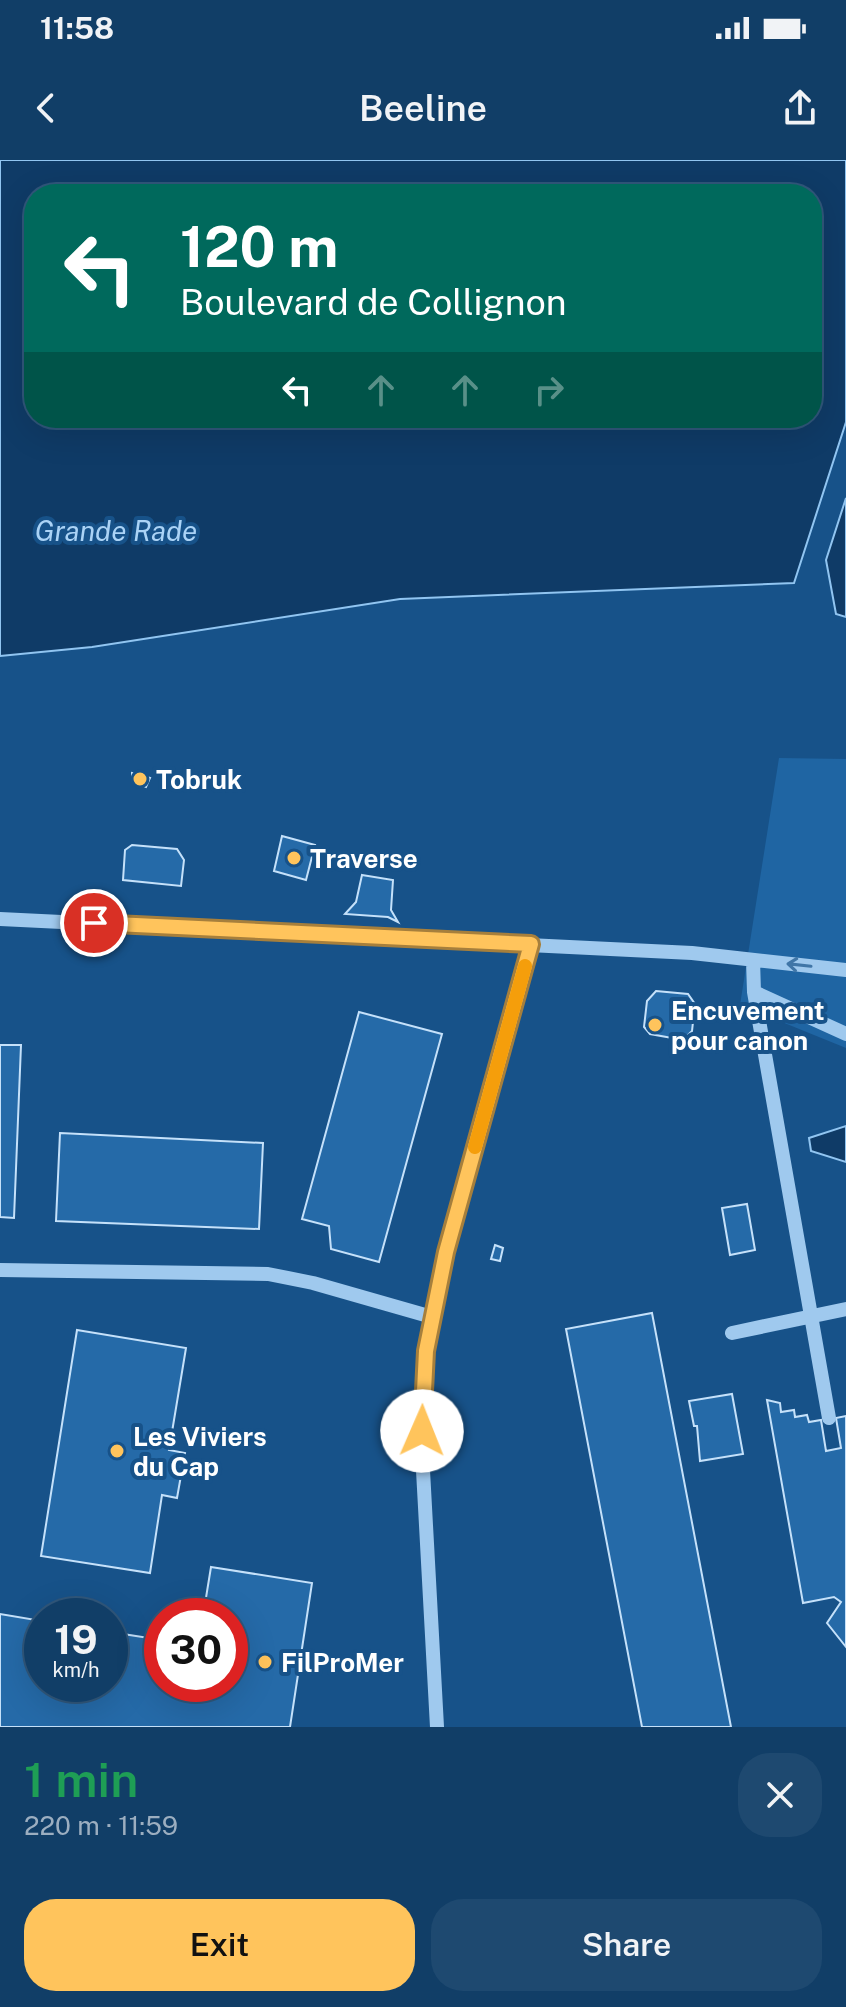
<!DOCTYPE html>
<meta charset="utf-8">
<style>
body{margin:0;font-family:"Public Sans",sans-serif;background:#1e4970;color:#f1f3f6;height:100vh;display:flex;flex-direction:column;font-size:30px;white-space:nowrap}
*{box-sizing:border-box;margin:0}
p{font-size:26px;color:#9caec0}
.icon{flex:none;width:44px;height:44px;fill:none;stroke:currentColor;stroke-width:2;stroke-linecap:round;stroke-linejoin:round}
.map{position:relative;height:1567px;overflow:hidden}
.side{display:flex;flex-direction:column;background:#113e67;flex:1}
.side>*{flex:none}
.guide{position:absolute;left:24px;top:24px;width:798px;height:244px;border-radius:32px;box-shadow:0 8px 32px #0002,0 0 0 2px #30577b;background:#00695c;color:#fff;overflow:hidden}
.speed{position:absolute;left:24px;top:1438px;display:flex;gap:16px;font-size:40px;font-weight:700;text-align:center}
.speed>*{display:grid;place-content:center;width:104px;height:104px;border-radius:50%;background:#113e67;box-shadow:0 8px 32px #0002,0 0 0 2px #30577b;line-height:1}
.speed small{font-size:20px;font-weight:400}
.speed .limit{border:12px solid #d22;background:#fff;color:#111}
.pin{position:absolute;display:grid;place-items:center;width:68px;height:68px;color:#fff;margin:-34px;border:4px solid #fff;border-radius:50%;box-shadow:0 2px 8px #0007}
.me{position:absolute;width:88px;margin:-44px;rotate:1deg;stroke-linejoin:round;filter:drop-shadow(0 0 6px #0008)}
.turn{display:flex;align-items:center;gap:28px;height:168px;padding:0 24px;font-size:36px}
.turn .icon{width:104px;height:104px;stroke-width:2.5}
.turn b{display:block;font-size:56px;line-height:68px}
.lanes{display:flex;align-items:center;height:76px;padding:0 24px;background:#0003;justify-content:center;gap:40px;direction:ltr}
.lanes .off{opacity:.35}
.round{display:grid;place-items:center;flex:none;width:84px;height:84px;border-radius:32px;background:#1e4970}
.head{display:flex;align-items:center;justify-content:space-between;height:136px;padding:0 24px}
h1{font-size:48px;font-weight:600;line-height:60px;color:#1e9e55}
.button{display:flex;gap:16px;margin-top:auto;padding:16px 24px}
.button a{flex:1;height:92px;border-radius:32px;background:#ffc45c;color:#111;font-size:32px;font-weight:600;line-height:92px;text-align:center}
.button a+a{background:#1e4970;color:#f1f3f6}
.status{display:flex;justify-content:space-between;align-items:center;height:56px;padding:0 40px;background:#113e67;direction:ltr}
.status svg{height:22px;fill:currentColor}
header{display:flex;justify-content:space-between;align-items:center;height:104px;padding:0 24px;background:#113e67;font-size:36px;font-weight:600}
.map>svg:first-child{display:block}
.green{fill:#1f65a3}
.water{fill:#0f3b67;stroke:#91c5f1;stroke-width:2;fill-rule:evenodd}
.building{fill:#256aa8;stroke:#c5e1fa;stroke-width:2}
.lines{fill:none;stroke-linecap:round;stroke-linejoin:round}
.minor{stroke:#9fc9ee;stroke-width:14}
.oneway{stroke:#4076a7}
.route-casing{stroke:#a67f3c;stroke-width:20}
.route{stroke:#ffc45c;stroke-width:14}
.slow{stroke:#f59e0b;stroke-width:14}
.poi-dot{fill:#ffc45c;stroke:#175289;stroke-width:3}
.labels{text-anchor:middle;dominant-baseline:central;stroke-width:8;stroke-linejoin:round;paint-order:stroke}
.poi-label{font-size:26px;font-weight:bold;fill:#fff;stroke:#175289;text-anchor:start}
.water-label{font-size:28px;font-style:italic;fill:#abd3f6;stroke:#175289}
</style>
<div class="status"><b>11:58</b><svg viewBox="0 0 49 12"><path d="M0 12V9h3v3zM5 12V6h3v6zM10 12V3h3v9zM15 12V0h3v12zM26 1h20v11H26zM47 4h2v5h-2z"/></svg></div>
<header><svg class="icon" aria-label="back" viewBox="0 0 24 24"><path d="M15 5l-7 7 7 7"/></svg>Beeline<svg class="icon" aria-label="share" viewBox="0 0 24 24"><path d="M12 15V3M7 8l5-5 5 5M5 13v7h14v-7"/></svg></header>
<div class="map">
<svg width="846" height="1567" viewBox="0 0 846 1567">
<rect width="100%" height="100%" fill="#175289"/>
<path class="green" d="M 779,598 L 846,599 L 846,888 L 740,845 Z"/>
<path class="water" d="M 0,0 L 846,0 L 846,262 L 794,423 L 400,439 L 92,487 L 0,496 ZM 812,34 L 812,258 L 34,258 L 34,34 Z
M 846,338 L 846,457 L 836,454 L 826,400 Z
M 846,966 L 846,1002 L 811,991 L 809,978 Z"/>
<path class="building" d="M 132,613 L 150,618 L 146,627 L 132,621 Z
M 282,676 L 315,685 L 306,720 L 274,711 Z
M 132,685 L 177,689 L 184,700 L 181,726 L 123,720 L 125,690 Z
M 362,715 L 393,720 L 391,750 L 398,762 L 388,757 L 345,754 L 356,742 Z
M 656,831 L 688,834 L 695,844 L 692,871 L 683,880 L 650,874 L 644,867 L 647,841 Z
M 359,852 L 442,874 L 379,1102 L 331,1089 L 329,1066 L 302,1059 Z
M 0,885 L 21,885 L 14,1058 L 0,1057 Z
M 60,973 L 263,983 L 259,1069 L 56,1061 Z
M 747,1044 L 755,1090 L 730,1095 L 722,1048 Z
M 495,1085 L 503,1088 L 500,1101 L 491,1099 Z
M 652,1153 L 731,1567 L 642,1567 L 566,1169 Z
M 77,1170 L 186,1188 L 169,1290 L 185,1293 L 177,1338 L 162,1335 L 150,1413 L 41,1396 Z
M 732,1234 L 743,1294 L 700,1301 L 697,1266 L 694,1266 L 689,1241 Z
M 767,1240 L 780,1243 L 781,1252 L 794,1250 L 795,1257 L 807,1255 L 809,1262 L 821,1260 L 826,1291 L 841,1288 L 836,1258 L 846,1256 L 846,1487 L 827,1463 L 841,1442 L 834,1437 L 803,1443 Z
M 211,1407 L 312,1423 L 290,1567 L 0,1567 L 0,1454 L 42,1461 L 42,1524 L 110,1524 L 110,1472 L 162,1480 L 162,1524 L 230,1524 L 230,1456 L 203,1456 Z"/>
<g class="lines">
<path class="minor" d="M 0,759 L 692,793 L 846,810
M 753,800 L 754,832 L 829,1258
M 754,832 L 846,874
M 0,1110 L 268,1114 L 313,1123 L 432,1157
M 732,1173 L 846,1149
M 437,1567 L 422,1292 L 426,1191 L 446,1092 L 531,784"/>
</g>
<defs><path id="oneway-shaft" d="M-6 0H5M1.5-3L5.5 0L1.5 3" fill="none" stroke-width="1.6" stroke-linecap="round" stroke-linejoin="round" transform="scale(2)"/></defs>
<use class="oneway" href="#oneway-shaft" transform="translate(799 805) rotate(-174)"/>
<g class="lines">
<defs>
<path id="route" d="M 94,763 L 531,784 L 446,1092 L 426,1191 L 422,1271"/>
</defs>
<use href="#route" class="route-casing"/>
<use href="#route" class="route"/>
<path class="slow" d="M 475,987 L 525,806"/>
</g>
<g class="poi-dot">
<circle cx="140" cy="619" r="8"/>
<circle cx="294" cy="698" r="8"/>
<circle cx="655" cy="865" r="8"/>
<circle cx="117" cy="1291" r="8"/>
<circle cx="265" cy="1502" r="8"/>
</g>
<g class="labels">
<g class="poi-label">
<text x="156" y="619">Tobruk</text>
<text x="310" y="698">Traverse</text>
<text x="671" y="850">Encuvement<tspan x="671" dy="30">pour canon</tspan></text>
<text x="133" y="1276">Les Viviers<tspan x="133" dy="30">du Cap</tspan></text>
<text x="281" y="1502">FilProMer</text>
</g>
<g class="water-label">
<text x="116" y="370">Grande Rade</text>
</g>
</g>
</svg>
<div class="speed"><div>19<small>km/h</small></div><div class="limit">30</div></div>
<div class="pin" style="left:94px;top:763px;background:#d93025"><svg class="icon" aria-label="arrive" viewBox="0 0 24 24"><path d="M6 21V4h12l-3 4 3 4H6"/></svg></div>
<svg class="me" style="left:422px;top:1271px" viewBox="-20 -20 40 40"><circle r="19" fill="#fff"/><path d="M0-13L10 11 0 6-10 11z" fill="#ffc45c"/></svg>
<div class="guide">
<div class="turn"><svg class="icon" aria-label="left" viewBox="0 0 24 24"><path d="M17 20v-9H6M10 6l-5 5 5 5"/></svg><div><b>120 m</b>Boulevard de Collignon</div></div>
<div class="lanes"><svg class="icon" aria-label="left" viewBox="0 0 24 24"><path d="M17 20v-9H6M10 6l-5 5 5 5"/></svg><svg class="icon off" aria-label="ahead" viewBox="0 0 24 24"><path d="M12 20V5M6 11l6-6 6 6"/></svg><svg class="icon off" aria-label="ahead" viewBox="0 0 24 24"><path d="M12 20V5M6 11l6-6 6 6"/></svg><svg class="icon off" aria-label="right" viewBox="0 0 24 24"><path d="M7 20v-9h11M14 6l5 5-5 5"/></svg></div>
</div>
</div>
<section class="side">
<div class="head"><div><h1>1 min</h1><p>220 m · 11:59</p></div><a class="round"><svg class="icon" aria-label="close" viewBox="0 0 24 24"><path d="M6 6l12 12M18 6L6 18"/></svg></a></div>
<div class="button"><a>Exit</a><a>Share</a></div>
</section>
